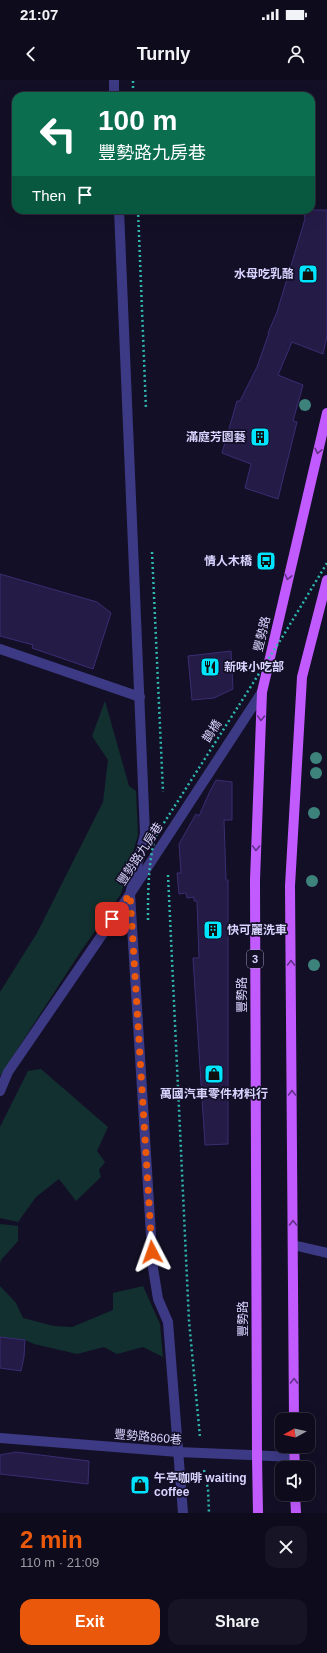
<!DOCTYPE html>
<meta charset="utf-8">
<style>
body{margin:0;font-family:Arial,"Noto Sans TC",sans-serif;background:#171425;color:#f1f3f6;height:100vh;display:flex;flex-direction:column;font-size:15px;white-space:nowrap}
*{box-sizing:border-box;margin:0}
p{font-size:13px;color:#9b9ba3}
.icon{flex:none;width:22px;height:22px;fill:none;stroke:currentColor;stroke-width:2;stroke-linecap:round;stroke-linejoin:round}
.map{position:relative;height:1433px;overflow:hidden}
.side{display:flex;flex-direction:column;background:#0e0b1c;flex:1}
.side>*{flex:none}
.banner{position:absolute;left:12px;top:12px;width:303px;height:122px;border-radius:12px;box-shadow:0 4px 16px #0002,0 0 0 1px #2e2b3b;background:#0b6e4f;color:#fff;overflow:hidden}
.needle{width:26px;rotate:262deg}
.controls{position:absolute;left:275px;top:1333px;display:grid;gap:8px}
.controls a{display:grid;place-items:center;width:40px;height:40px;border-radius:8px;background:#0e0b1c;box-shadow:0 4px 16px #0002,0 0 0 1px #2e2b3b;font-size:20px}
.pin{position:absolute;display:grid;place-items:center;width:34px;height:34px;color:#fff;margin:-17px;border-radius:8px;box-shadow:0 2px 6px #0006}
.me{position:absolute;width:44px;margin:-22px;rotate:356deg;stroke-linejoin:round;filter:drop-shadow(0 0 3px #0008)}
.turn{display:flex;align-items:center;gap:14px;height:84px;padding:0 20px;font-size:18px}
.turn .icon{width:52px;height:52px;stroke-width:2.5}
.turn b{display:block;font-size:28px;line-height:34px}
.then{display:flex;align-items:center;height:38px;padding:0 20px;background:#0003;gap:8px;font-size:15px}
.round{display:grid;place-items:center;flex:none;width:42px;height:42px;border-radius:12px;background:#171425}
.head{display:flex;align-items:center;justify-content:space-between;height:68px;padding:0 20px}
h1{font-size:24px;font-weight:700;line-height:30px;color:#ea580c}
.primary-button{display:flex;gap:8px;margin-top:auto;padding:8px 20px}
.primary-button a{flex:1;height:46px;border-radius:12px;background:#ea580c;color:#fff;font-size:16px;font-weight:700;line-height:46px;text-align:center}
.primary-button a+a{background:#171425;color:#f1f3f6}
.status{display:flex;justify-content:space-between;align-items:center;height:28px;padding:0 20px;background:#0e0b1c;direction:ltr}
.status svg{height:11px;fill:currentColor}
header{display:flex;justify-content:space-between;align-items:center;height:52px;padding:0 20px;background:#0e0b1c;font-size:18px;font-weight:700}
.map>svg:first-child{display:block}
.green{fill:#12302f}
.building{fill:#241b47;stroke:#3b2d73}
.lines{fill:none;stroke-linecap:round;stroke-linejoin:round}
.path{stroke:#2fb8b0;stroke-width:2.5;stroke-dasharray:2 3;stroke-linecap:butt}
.service{stroke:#3d3a85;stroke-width:10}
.minor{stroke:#3d3a85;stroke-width:10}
.primary{stroke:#c25bff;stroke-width:10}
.path-bridge{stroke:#2fb8b0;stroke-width:2.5;stroke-dasharray:2 3;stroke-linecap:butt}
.tree{fill:#3d827b}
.oneway{stroke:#623188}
.route{stroke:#ea580c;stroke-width:7;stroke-dasharray:0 12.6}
.labels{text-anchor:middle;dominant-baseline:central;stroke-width:3.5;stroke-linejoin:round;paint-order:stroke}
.shield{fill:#130f26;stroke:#9e99be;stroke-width:1}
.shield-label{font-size:11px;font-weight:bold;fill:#d9d4ff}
.poi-label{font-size:12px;font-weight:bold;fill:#d9d4ff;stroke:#130f26;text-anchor:end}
.street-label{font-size:12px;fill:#d9d4ff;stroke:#130f26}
</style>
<div class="status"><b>21:07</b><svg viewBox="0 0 49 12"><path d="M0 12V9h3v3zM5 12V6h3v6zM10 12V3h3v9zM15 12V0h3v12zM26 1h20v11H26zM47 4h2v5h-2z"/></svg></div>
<header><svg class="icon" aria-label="back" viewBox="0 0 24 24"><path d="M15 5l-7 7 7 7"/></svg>Turnly<svg class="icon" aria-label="person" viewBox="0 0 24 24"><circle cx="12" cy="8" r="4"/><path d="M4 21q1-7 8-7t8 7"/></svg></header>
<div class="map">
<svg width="327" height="1433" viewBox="0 0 327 1433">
<rect width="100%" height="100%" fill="#130f26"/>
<path class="green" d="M 105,621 L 129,706 L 136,711 L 138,755 L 121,814 L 81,871 L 0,996 L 0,912 L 37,853 L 103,722 L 108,680 L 92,656 Z
M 41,989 L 108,1047 L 97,1071 L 105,1082 L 99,1090 L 101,1097 L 76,1121 L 59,1099 L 36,1117 L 18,1142 L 0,1138 L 0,1047 L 28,991 Z
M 0,1144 L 18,1146 L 18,1161 L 1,1180 L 0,1184 Z
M 0,1206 L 16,1223 L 23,1238 L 54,1246 L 72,1247 L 113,1230 L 113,1213 L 143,1206 L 160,1244 L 163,1277 L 143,1267 L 117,1274 L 104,1267 L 77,1274 L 34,1264 L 25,1260 L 0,1257 Z"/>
<path class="building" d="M 304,130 L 327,130 L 327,256 L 323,274 L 292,262 L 278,295 L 303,305 L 293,341 L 297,342 L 278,419 L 245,408 L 251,384 L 222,373 L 237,321 L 240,321 L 257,287 L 269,253 L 268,253 L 277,232 L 305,139 Z
M 0,494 L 97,522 L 111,533 L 93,589 L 32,568 L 33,565 L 0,556 Z
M 231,571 L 233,609 L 214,618 L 192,620 L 188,576 Z
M 216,700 L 232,702 L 232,740 L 224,740 L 226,800 L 228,800 L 228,1064 L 205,1065 L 193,878 L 199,878 L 197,821 L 194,821 L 194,817 L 187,818 L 186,813 L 179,814 L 177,793 L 181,793 L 179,764 L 196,734 L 199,736 L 210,711 Z
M 0,1257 L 25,1260 L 24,1277 L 21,1291 L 0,1288 Z
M 16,1372 L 89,1381 L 88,1404 L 0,1394 L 0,1375 Z"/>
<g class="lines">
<path class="path" d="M 133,1 L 133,16
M 138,130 L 146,329
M 152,472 L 163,712
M 168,795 L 189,1241 L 200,1357
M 204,1390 L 208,1409 L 209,1433"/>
<path class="service" d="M 114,0 L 114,16
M 119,130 L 145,754 L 130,814 L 153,1188 L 158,1219 L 168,1242 L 183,1433
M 0,1011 L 8,992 L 130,814 L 262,612
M 293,1165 L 327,1173
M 0,1358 L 178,1372 L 294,1377"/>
<path class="minor" d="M 0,569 L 140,617"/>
<path class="primary" d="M 294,1340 L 290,806 L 302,597 L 327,500
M 294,1366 L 295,1388
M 295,1414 L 296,1433
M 258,1433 L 257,1377 L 255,800 L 262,612 L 327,333"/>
<path class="path-bridge" d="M 148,840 C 148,812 148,785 155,757 L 283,556 L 327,483"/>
</g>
<g class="tree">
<circle cx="305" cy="325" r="6"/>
<circle cx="316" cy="678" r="6"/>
<circle cx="316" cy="693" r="6"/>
<circle cx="314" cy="733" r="6"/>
<circle cx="312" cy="801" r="6"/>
<circle cx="314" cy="885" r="6"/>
</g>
<defs><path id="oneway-chevron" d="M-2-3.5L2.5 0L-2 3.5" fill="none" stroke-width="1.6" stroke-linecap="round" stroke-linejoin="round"/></defs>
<g class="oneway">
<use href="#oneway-chevron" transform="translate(318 371) rotate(103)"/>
<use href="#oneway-chevron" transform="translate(288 497) rotate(103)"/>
<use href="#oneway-chevron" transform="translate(261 638) rotate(92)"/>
<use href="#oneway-chevron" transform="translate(256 768) rotate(92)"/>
<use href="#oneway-chevron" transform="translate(291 883) rotate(-90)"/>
<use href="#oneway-chevron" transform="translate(292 1013) rotate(-90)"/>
<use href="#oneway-chevron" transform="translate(293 1143) rotate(-90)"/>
<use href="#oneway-chevron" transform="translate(294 1301) rotate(-90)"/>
</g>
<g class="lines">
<path class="route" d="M 112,839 L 130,814 L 152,1172"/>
</g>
<defs>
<symbol id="shop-square" viewBox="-11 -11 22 22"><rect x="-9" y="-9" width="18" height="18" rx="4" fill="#00e5ff" stroke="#130f26"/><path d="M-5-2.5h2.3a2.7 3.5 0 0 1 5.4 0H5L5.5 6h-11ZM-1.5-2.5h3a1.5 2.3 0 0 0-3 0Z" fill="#111"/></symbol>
<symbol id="building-square" viewBox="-11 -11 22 22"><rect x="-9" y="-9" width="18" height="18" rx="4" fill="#00e5ff" stroke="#130f26"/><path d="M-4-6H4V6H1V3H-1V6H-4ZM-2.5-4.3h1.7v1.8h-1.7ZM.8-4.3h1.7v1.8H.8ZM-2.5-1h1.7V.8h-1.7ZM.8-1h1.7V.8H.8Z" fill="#111"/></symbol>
<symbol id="bus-square" viewBox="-11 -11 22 22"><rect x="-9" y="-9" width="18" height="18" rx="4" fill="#00e5ff" stroke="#130f26"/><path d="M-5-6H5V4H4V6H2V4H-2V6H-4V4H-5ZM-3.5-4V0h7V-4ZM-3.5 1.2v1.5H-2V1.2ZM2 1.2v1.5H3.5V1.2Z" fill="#111"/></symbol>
<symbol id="restaurant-square" viewBox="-11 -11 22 22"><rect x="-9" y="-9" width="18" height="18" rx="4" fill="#00e5ff" stroke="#130f26"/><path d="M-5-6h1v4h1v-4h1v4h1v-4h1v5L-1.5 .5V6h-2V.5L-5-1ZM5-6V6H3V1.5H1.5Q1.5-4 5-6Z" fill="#111"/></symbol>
</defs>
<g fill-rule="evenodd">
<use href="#shop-square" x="297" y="183" width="22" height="22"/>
<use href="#building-square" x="249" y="346" width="22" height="22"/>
<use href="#bus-square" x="255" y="470" width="22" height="22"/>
<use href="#restaurant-square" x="199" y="576" width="22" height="22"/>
<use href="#building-square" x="202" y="839" width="22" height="22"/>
<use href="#shop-square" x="203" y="983" width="22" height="22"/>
<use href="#shop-square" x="129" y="1394" width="22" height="22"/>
</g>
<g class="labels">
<rect class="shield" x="247" y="870" width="16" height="18" rx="3"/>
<g class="shield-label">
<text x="255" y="879">3</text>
</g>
<g class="poi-label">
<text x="294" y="194">水母吃乳酪</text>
<text x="246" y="357">滿庭芳園藝</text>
<text x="252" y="481">情人木橋</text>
<text x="224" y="587" text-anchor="start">新味小吃部</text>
<text x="227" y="850" text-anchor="start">快可麗洗車</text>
<text x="214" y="1014" text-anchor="middle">萬國汽車零件材料行</text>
<text x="154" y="1398" text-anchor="start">午亭咖啡 waiting<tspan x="154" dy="14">coffee</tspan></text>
</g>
<g class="street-label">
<text transform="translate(262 554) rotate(-77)">豐勢路</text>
<text transform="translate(212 651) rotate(-57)">鵲橋</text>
<text transform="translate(140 774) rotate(-57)">豐勢路九房巷</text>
<text transform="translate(242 915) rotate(-90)">豐勢路</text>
<text transform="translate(243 1239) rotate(-90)">豐勢路</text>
<text transform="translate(148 1357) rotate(5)">豐勢路860巷</text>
</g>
</g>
</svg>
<div class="controls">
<a><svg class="needle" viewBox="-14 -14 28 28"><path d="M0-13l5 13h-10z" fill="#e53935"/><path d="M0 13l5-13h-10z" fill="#9b9ba3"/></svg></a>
<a><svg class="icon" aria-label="sound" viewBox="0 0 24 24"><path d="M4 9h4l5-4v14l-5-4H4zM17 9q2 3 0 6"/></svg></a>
</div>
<div class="pin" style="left:112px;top:839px;background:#d93025"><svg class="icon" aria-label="arrive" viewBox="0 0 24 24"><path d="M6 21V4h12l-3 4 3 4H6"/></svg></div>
<svg class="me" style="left:152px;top:1172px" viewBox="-20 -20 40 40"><path d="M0-17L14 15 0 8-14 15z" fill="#ea580c" stroke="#fff" stroke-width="4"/></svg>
<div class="banner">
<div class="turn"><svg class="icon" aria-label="left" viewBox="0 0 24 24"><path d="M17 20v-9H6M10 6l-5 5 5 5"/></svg><div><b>100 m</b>豐勢路九房巷</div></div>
<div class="then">Then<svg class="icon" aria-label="arrive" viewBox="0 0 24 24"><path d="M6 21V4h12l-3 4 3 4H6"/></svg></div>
</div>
</div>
<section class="side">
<div class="head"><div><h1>2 min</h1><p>110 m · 21:09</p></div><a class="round"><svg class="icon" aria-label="close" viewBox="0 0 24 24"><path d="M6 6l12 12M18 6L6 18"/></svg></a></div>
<div class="primary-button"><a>Exit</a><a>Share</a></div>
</section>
